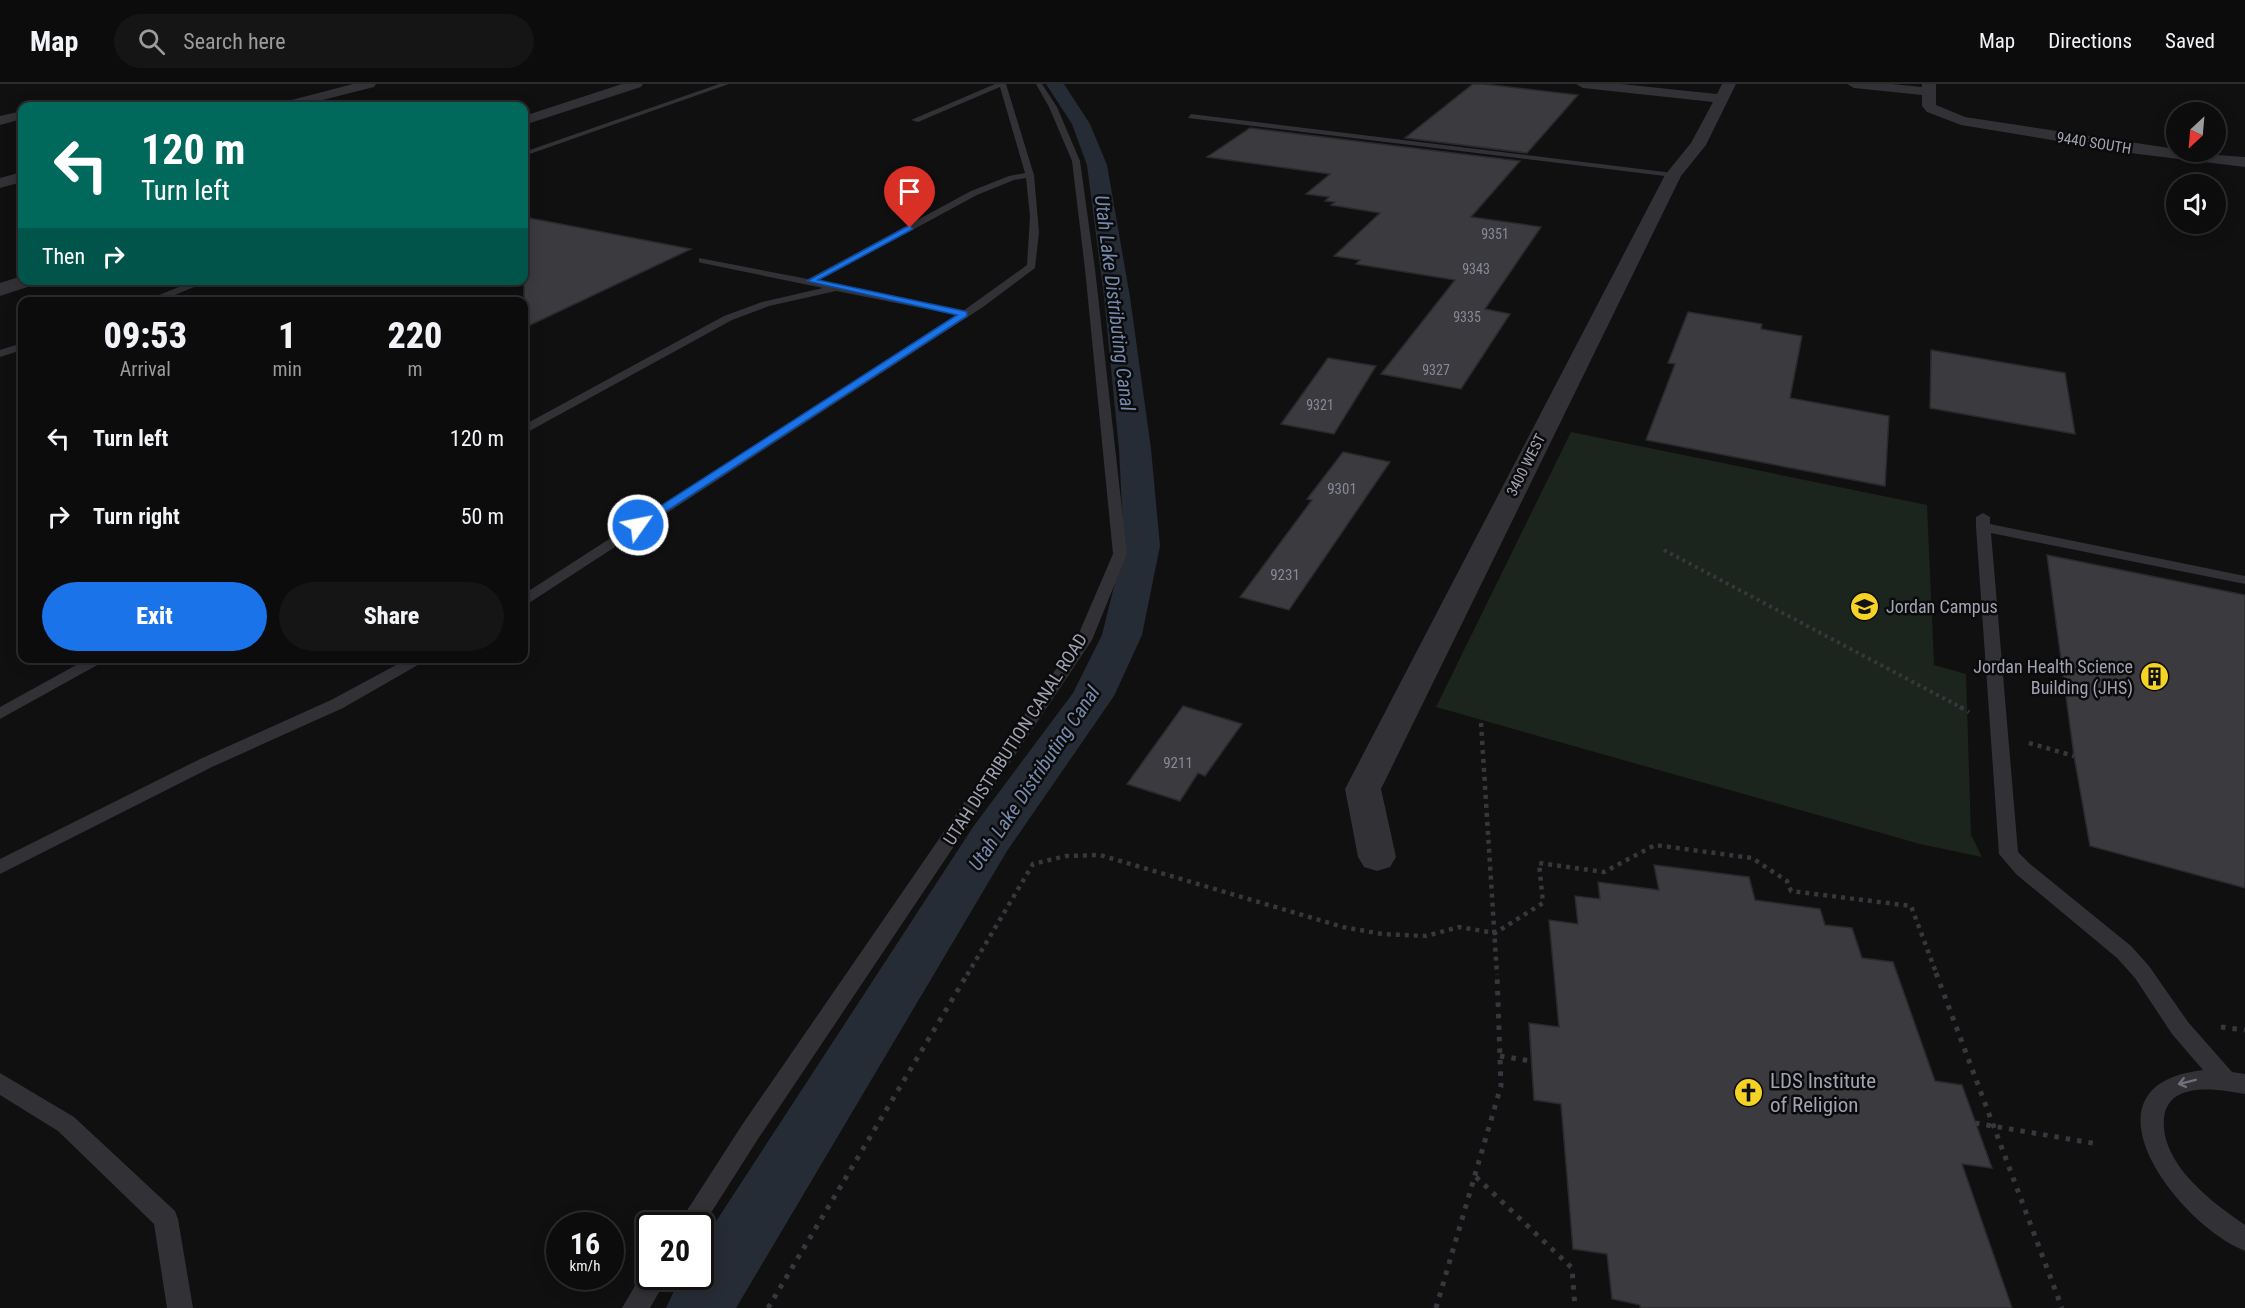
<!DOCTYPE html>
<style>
body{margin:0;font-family:"Roboto Condensed",sans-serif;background:#151516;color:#f1f3f6;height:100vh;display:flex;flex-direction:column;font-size:22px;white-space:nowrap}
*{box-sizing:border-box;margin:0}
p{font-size:20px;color:#9a9b9d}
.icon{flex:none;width:33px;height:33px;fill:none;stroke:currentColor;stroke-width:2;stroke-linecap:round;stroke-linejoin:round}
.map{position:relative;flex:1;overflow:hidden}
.panel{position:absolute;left:18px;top:213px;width:510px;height:366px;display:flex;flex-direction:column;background:#0c0c0d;border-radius:12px;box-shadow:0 3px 15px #0003,0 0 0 2px #2c2c2e}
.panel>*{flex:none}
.hud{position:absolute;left:18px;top:18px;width:510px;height:183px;border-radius:12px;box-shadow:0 3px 15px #0003,0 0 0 2px #2c2c2e;background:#00695c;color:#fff;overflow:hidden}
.needle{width:39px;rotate:206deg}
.buttons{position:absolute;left:2166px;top:18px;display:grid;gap:12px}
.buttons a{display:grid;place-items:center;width:60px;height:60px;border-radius:50%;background:#0c0c0d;box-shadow:0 3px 15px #0003,0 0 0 2px #2c2c2e;font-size:30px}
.speed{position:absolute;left:546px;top:1128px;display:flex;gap:12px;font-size:30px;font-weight:700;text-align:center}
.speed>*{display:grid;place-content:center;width:78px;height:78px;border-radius:50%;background:#0c0c0d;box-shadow:0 3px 15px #0003,0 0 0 2px #2c2c2e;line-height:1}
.speed small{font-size:15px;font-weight:400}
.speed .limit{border:3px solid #111;border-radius:9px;background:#fff;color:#111}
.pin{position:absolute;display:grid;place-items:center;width:51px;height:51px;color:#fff;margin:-62px -26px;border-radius:50% 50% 50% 0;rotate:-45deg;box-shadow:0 0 6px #0007}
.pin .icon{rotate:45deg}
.me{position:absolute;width:66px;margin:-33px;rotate:57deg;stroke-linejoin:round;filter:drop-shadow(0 0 4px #0008)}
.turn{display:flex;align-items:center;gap:21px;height:126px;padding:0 24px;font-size:27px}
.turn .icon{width:78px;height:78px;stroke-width:2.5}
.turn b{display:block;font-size:42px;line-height:51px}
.then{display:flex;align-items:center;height:57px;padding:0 24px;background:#0003;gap:12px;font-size:22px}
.eta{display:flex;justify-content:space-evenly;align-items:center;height:102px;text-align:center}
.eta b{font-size:36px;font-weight:800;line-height:42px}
.cta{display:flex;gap:12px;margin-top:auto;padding:12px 24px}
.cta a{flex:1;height:69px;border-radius:36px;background:#1a73e8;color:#fff;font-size:24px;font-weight:800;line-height:69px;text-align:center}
.cta a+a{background:#151516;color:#f1f3f6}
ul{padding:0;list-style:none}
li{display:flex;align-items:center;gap:18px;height:78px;padding:0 24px}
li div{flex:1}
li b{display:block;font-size:22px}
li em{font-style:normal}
header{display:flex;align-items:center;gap:36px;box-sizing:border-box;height:84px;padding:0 30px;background:#0c0c0d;border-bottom:2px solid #2c2c2e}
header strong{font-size:28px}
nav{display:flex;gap:33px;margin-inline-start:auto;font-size:21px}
.search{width:420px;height:54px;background:#151516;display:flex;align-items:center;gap:15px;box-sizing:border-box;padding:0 21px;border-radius:33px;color:#9a9b9d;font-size:22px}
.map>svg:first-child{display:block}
.green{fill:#1c241e}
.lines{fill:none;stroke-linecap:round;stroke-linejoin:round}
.canal{fill:#262c35;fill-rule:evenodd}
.building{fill:#3a3a3f;stroke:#2a2a2d;stroke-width:1.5}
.path-far2{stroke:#37373d;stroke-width:4;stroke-dasharray:3 4;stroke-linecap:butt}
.path-far1{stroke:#37373d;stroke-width:4.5;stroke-dasharray:4 5;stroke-linecap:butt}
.path{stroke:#37373d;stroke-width:5;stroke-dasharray:4.5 7;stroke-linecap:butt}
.service{fill:#313136;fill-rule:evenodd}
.minor{fill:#313136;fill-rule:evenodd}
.tertiary{fill:#313136;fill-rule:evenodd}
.oneway{stroke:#6f707b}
.route{fill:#1a73e8;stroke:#114b97;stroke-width:1.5}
.labels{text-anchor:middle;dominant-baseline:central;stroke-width:5;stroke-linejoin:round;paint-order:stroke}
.far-number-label{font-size:14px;fill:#878996}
.far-street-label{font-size:15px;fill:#a1a3b3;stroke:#0b0b0c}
.number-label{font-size:15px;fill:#878996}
.poi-label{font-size:18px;fill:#a1a3b3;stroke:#0b0b0c;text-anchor:start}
.street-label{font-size:18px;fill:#a1a3b3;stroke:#0b0b0c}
.water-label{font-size:20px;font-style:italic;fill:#768aaf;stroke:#0b0b0c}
.near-poi-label{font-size:21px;fill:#a1a3b3;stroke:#0b0b0c;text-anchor:start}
</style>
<header>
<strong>Map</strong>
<div class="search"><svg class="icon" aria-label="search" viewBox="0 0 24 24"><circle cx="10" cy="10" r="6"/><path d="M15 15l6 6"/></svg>Search here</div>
<nav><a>Map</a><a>Directions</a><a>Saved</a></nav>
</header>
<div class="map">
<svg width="2245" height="1224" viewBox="0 0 2245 1224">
<rect width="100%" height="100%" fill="#101011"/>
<path class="green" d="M 1571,348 L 1927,421 L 1934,581 L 1966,590 L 1971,751 L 1982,773 L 1920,760 L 1436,623 Z"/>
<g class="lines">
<path class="canal" d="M 1046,0 L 1064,0 L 1090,40 L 1107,81 L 1130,213 L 1151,365 L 1160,462 L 1142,551 L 1114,612 L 1007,767 L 736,1224 L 666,1224 L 681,1192 L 700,1192 L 700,1162 L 973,743 L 1073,609 L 1102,551 L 1124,462 L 1119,365 L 1104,213 L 1087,81 L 1072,40 Z"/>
</g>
<path class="building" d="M 1473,0 L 1483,0 L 1578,11 L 1527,69 L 1405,54 Z
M 1250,44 L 1520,77 L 1471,133 L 1541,143 L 1485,225 L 1510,230 L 1461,305 L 1381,290 L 1455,196 L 1356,180 L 1360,176 L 1334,172 L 1380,129 L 1331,121 L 1335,118 L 1325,117 L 1329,113 L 1306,110 L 1330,90 L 1207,73 Z
M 524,133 L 691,165 L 524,244 Z
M 1688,228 L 1762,240 L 1761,245 L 1802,252 L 1790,314 L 1889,332 L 1885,402 L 1646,356 L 1675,280 L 1668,279 Z
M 1931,266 L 2065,289 L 2075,350 L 1930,324 Z
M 1328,274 L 1376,282 L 1334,350 L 1281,340 Z
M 1343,368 L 1390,378 L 1289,526 L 1240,513 L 1312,416 L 1307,415 Z
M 2047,471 L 2245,511 L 2245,804 L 2090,762 L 2074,672 Z
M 1183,622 L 1242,640 L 1205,692 L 1198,689 L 1180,717 L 1127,700 Z
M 1654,781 L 1749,793 L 1755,816 L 1820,825 L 1825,841 L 1852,844 L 1862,874 L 1893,878 L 1935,997 L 1962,1001 L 1992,1084 L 1962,1080 L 2012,1224 L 1640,1224 L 1640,1221 L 1612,1215 L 1607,1170 L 1573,1165 L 1561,1020 L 1534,1016 L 1529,939 L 1559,943 L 1549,836 L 1578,840 L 1575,812 L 1600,815 L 1598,798 L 1659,806 Z"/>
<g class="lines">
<path class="path-far2" d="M 1664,466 L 1962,624"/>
<path class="path-far1" d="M 1960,623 L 1969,628
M 1481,639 L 1497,891
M 2029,659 L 2074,672
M 967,891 L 1033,780 L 1066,772 L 1100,771 L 1343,843 L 1382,850 L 1426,852 L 1459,843 L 1495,849 L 1543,819 L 1539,779 L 1604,788 L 1655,761 L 1752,774 L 1787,797 L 1791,807 L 1911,822 L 1937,891"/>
<path class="path" d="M 1936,889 L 2062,1224
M 2221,943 L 2245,946
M 1500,972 L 1531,977
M 1975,1039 L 2098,1060
M 1476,1093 L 1572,1184 L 1575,1224
M 768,1224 L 968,889
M 1436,1224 L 1501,1002 L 1497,889"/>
<path class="service" d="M 719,0 L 729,0 L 524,72 L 524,68 Z
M 995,0 L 1006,0 L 1034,91 L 1039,148 L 1035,184 L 983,223 L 529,519 L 524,520 L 524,510 L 956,231 L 836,207 L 769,222 L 732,236 L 524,350 L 524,341 L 724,232 L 762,218 L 823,204 L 702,179 L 699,178 L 699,174 L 808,195 L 971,107 L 1009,92 L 1025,89 L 1000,3 L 918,38 L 911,36 ZM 1026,94 L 1030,132 L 1027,181 L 963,227 L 818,197 L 977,111 L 1014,96 Z
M 1036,0 L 1042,0 L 1057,23 L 1080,77 L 1095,185 L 1127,470 L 1092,556 L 758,1055 L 700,1146 L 700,1142 L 677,1142 L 742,1041 L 1076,556 L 1113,470 L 1085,185 L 1072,77 L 1049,23 Z
M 1191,30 L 1673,89 L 1677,91 L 1673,93 L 1188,34 Z
M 196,196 L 211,196 L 158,218 L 142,218 Z
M 22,259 L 22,266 L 0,273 L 0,266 Z
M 1983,429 L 1990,433 L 1990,440 L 2245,492 L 2245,500 L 1991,449 L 2018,768 L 2030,780 L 2131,862 L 2149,882 L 2188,938 L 2232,988 L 2245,990 L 2245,1010 C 2213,1004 2160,996 2164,1044 C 2165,1061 2175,1077 2185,1090 C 2202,1110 2223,1126 2245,1141 L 2245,1167 C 2177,1140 2072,1001 2203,986 L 2172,950 L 2135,894 L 2117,874 L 2016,790 L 1999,770 L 1976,443 L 1976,433 Z
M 89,574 L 110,574 L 0,635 L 0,623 Z
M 409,574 L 430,574 L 343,624 L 212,683 L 0,790 L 0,775 L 200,675 L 331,616 Z
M 0,989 L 74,1033 L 175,1127 L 178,1135 L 193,1224 L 167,1224 L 154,1140 L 58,1047 L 0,1011 Z
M 650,1182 L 650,1192 L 668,1192 L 650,1224 L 622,1224 L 646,1183 Z"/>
<path class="minor" d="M 353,0 L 376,0 L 374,3 L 299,22 L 278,22 L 280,19 Z
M 1576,0 L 1621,0 L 1717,10 L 1722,0 L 1736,0 L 1706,61 L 1681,92 L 1381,705 L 1396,773 L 1390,783 L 1377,787 L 1364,783 L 1358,773 L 1345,705 L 1665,91 L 1691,59 L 1713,18 L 1583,4 Z
M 1847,0 L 1892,0 L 1922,3 L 1922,0 L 1936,0 L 1936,21 L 1965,33 L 2176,65 L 2176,68 L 2245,73 L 2245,83 L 2138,70 L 1961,41 L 1927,28 L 1922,22 L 1922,11 L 1854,4 Z
M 22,27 L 22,35 L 0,41 L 0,32 Z
M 22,88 L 22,98 L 0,104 L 0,94 Z"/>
<path class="tertiary" d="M 622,0 L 643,0 L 641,3 L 524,41 L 524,32 Z
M 22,192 L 22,196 L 40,196 L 37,200 L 0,212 L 0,199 Z"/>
</g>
<defs><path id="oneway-shaft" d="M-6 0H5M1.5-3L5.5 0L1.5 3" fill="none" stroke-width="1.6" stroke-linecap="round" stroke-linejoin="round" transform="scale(1.5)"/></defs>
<use class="oneway" href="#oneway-shaft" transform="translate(2187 998) rotate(166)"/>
<path class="route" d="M 910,141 L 913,145 L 818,196 L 964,227 L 967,228 L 967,232 L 642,443 L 634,443 L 634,439 L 957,231 L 807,197 Z"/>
<defs>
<symbol id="university-disc" viewBox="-11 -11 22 22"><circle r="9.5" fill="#f5d324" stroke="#0b0b0c"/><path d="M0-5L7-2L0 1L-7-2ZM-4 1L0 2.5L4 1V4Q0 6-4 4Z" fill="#111"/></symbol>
<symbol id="building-disc" viewBox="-11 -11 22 22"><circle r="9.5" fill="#f5d324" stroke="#0b0b0c"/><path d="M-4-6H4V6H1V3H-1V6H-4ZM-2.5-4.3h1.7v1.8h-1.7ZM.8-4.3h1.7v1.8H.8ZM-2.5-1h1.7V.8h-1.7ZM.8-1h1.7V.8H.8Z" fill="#111"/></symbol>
<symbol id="church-disc" viewBox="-11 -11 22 22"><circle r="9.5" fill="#f5d324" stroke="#0b0b0c"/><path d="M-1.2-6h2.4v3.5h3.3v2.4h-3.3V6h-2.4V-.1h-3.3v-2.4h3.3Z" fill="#111"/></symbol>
</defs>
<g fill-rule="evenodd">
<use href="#university-disc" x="1848" y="506" width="33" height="33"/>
<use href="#building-disc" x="2138" y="576" width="33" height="33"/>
<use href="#church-disc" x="1732" y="992" width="33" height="33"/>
</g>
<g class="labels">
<g class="far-number-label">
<text x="1495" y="150">9351</text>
<text x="1476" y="185">9343</text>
<text x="1467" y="233">9335</text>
<text x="1436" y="286">9327</text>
<text x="1320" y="321">9321</text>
</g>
<g class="far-street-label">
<text transform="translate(2094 59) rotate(9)">9440 SOUTH</text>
<text transform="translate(1526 381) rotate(-63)">3400 WEST</text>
</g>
<g class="number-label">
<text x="1342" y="405">9301</text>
<text x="1285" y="491">9231</text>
<text x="1178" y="679">9211</text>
</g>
<g class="poi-label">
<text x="1886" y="522">Jordan Campus</text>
<text x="2133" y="582" text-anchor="end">Jordan Health Science<tspan x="2133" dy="21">Building (JHS)</tspan></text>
</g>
<g class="street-label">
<text transform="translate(1015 655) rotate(-57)">UTAH DISTRIBUTION CANAL ROAD</text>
</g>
<g class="water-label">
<text transform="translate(1115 219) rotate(83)">Utah Lake Distributing Canal</text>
<text transform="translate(1034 694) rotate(-56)">Utah Lake Distributing Canal</text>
</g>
<g class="near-poi-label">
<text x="1770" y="997">LDS Institute<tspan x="1770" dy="24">of Religion</tspan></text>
</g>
</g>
</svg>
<div class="buttons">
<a><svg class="needle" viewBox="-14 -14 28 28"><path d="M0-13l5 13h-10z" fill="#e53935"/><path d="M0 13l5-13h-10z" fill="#9a9b9d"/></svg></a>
<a><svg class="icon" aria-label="sound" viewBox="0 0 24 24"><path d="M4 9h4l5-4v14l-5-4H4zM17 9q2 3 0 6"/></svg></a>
</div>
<div class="speed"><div>16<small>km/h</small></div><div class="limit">20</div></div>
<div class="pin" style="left:910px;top:144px;background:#d93025"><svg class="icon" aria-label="arrive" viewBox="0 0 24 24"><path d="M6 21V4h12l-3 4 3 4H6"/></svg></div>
<svg class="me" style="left:638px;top:441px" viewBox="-20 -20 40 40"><circle r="17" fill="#1a73e8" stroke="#fff" stroke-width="3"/><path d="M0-11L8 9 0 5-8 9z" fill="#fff"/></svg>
<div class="hud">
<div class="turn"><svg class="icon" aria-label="left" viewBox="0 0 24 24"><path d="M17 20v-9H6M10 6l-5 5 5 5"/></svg><div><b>120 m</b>Turn left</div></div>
<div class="then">Then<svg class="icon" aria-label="right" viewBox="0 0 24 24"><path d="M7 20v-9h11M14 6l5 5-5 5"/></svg></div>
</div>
<section class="panel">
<div class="eta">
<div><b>09:53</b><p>Arrival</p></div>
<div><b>1</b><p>min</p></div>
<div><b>220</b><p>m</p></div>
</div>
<ul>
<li><svg class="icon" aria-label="left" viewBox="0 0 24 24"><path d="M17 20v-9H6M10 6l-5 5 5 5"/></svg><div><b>Turn left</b></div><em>120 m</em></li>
<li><svg class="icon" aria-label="right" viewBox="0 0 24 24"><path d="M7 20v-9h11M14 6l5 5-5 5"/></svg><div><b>Turn right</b></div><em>50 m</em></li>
</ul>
<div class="cta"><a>Exit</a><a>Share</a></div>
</section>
</div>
